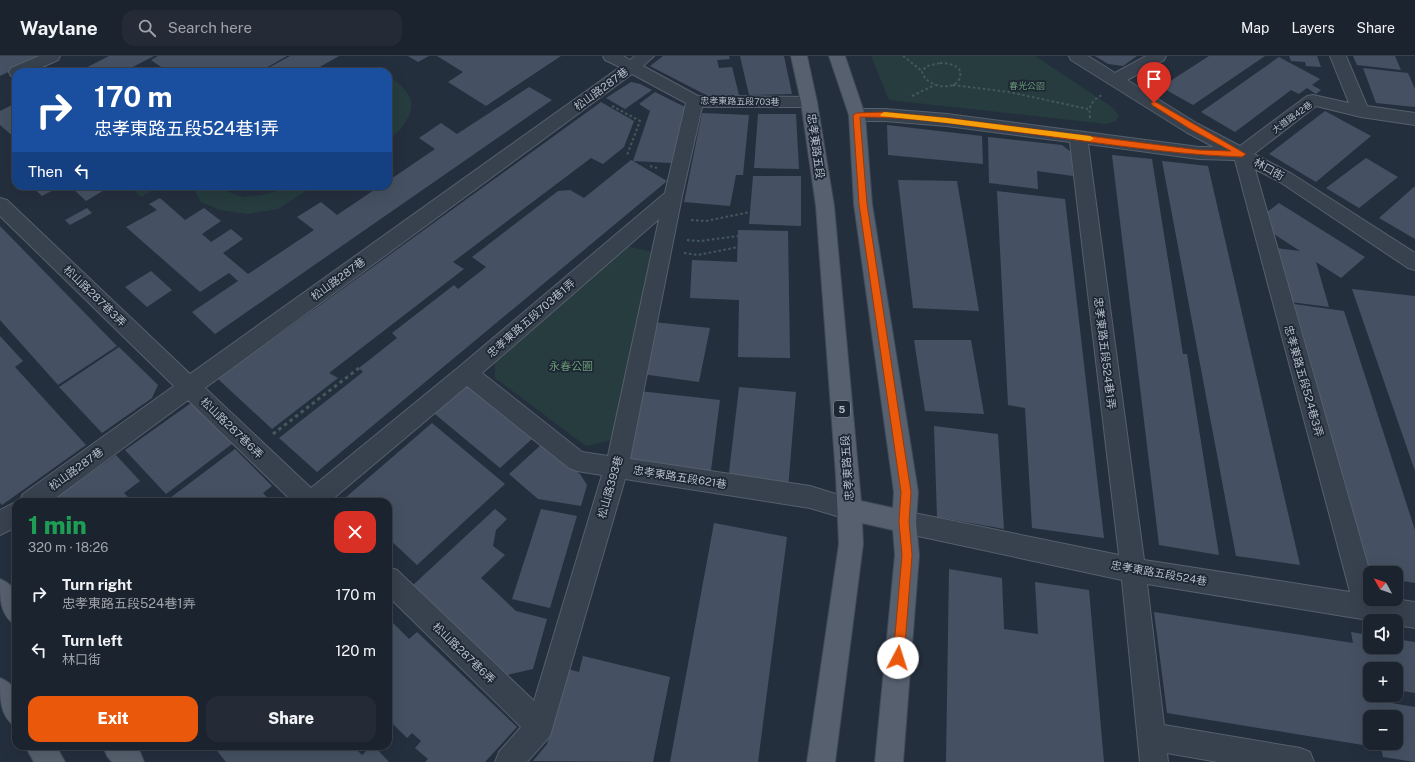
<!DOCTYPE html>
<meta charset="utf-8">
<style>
body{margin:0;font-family:"Public Sans","Noto Sans TC",sans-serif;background:#242b36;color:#f1f3f6;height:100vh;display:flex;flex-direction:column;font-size:15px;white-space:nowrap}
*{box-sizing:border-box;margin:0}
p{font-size:13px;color:#a0a4aa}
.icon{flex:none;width:22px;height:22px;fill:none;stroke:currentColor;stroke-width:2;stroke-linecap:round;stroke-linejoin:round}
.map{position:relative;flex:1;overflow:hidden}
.drawer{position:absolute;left:12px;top:442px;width:380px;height:252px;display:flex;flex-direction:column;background:#1b232e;border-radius:12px;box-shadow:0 4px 16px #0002,0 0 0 1px #39404a}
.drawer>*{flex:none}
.hud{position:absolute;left:12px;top:12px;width:380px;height:122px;border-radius:12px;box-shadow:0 4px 16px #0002,0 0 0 1px #39404a;background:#1a4fa0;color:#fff;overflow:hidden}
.needle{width:26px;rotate:310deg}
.controls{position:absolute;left:1363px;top:510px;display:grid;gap:8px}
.controls a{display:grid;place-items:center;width:40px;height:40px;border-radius:8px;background:#1b232e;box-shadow:0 4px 16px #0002,0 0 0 1px #39404a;font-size:20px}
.pin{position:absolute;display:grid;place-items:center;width:34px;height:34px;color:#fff;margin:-41px -17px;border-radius:50% 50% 50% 0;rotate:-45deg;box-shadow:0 0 4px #0007}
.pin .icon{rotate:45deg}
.me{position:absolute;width:44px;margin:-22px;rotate:5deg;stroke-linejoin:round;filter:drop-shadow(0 0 3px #0008)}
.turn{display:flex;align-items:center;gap:14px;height:84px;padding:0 16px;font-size:18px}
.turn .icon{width:52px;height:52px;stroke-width:2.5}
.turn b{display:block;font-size:28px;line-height:34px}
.then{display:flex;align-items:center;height:38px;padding:0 16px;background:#0003;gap:8px;font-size:15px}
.round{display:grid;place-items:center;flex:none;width:42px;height:42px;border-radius:12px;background:#242b36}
.headline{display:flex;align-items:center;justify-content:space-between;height:68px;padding:0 16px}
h1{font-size:24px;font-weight:800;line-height:30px;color:#1e9e55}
.action{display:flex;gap:8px;margin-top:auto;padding:8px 16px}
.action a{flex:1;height:46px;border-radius:12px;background:#ea580c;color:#fff;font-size:16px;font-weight:800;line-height:46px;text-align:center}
.action a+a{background:#242b36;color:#f1f3f6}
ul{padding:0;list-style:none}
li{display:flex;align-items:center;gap:12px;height:56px;padding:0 16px}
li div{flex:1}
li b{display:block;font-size:15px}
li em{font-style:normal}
header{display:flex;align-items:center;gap:24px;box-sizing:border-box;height:56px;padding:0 20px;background:#1b232e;border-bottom:1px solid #39404a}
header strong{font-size:19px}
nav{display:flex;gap:22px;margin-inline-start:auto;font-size:14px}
.search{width:280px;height:36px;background:#242b36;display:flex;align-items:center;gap:10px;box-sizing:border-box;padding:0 14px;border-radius:12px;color:#a0a4aa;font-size:15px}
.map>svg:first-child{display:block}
.green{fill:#263c3f}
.building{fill:#455162;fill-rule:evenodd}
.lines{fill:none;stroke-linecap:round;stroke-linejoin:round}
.minor-casing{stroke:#565f6c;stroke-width:2}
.major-casing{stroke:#414a57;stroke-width:2}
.path-far1{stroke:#44595c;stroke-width:2;stroke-dasharray:2.5 2.5;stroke-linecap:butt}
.path{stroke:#44595c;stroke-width:3;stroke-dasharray:3.5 3.5;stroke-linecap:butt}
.minor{fill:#38414e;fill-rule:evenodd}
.major{fill:#56606e;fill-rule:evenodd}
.route{fill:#ea580c;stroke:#983908}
.slow{fill:#f59e0b}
.labels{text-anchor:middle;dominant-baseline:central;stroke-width:3.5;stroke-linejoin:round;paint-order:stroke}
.far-park-label{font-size:9px;fill:#6b9a76;stroke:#1d2633}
.far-street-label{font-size:9px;fill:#b4bcc9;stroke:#1d2633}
.shield{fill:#1d2633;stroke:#878f9c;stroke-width:1}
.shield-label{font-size:10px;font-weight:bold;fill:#b4bcc9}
.street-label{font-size:11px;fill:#b4bcc9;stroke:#1d2633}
.park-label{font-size:11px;fill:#6b9a76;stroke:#1d2633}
</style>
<header>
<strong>Waylane</strong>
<div class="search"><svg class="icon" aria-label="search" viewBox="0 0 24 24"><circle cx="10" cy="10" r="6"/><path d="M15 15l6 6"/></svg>Search here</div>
<nav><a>Map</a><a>Layers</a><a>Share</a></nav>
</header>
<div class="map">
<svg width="1415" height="706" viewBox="0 0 1415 706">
<rect width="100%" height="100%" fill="#242f3e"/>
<path class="green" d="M 871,0 L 1035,0 L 1112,51 L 1119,59 L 1116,65 L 1106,68 L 889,44 Z
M 388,20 C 397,26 406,32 410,42 C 416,57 400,76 388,84 L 388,62 L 390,51 L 388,42 Z
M 132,130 L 160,130 L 141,141 L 130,131 Z
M 192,130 L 218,130 L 229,136 L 243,141 L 261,139 L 281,134 L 288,130 L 314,130 L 278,153 L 247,158 L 220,154 L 201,146 Z
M 626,190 L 653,196 L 612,384 L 586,390 L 495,322 L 495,304 Z"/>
<path class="building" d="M 0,0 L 42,0 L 0,20 Z
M 109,0 L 154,0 L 123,16 L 78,16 Z
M 158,0 L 287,0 L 259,16 L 159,16 L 164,13 L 151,4 Z
M 290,0 L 339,0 L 311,16 L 261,16 Z
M 408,0 L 429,0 L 418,6 Z
M 437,0 L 561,0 L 486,50 L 448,26 L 463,16 Z
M 663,0 L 729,0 L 730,3 L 717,4 L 719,12 L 732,11 L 739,39 L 706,39 L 650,10 Z
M 740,0 L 784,0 L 792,38 L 749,39 Z
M 1095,0 L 1137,0 L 1123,10 L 1108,8 Z
M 1209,0 L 1265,0 L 1193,49 L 1161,31 Z
M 1289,0 L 1317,0 L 1321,11 L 1306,10 L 1305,6 L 1291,5 Z
M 1353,0 L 1395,0 L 1401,14 L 1357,9 Z
M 1279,1 L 1320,23 L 1312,29 L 1321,34 L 1316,38 L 1307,32 L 1299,38 L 1291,34 L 1235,76 L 1201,56 Z
M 1363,12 L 1408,17 L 1415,33 L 1415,51 L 1376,47 Z
M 631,26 L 640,28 L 652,34 L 625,53 L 606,42 Z
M 529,31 L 552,44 L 215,278 L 192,256 L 238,225 L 229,217 L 200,236 L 126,171 L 157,154 L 149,148 L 160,142 L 185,164 L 204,152 L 221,165 L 202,178 L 211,186 L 231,173 L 243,183 L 223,197 L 248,218 L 314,174 L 297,161 L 321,146 L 337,159 L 380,130 L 388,130 L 388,125 L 435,93 L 419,82 L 441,67 L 457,78 Z
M 655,36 L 685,51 L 672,107 L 633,105 L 667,125 L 317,416 L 279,382 L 363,316 L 359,312 L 397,282 L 392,277 L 454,229 L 458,233 L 486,211 L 472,201 L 558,135 L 570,134 L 584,142 L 631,104 L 633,105 L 650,55 L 639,48 Z
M 601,46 L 634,65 L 624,91 L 603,108 L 591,102 L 453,206 L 464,213 L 329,317 L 338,322 L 272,373 L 218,323 Z
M 16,47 L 16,83 L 0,69 L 0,55 Z
M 1325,55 L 1371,80 L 1316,126 L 1269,98 Z
M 702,57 L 749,59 L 743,119 L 736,119 L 730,150 L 684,146 Z
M 758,58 L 796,58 L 799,113 L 754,112 Z
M 887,69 L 982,80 L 983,108 L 888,99 Z
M 988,81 L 1062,89 L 1071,96 L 1073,120 L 1037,115 L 1038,133 L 989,127 Z
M 1112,99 L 1152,103 L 1183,298 L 1187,298 L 1219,499 L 1159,489 Z
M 1366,102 L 1398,121 L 1359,152 L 1326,132 Z
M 1162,105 L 1208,110 L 1300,509 L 1236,500 Z
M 753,120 L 801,120 L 801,170 L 749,168 Z
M 898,124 L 957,125 L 979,255 L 913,252 Z
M 31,130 L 61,130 L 42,140 Z
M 70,130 L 111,130 L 86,145 Z
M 1415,130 L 1415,183 L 1379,162 Z
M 997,135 L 1065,143 L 1104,482 L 1032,472 L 1025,352 L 1008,349 Z
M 1279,147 L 1365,201 L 1341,222 L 1316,206 L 1329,251 L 1283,245 L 1269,191 L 1300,195 L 1260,169 L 1262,160 Z
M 87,152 L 92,157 L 70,169 L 65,164 Z
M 0,170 L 117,290 L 58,329 L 0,264 Z
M 738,174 L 788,175 L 790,302 L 738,301 L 739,244 L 690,242 L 692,204 L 737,206 Z
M 151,215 L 172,234 L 147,251 L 125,231 Z
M 1352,233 L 1415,240 L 1415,415 Z
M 1294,248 L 1344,255 L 1415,474 L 1415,527 L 1396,524 L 1396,517 L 1370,517 Z
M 653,266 L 710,272 L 699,326 L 642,318 Z
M 0,280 L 23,305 L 15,311 L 86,389 L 2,449 L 0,447 Z
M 914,284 L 971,284 L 984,358 L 925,355 Z
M 119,291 L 158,329 L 152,342 L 102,377 L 59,331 Z
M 465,325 L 533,382 L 500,412 L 430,354 Z
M 739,331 L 796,336 L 788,433 L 728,425 Z
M 639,335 L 720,344 L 710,422 L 638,411 L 626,395 Z
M 191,347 L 232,388 L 166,438 L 125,394 Z
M 432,367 L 505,428 L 417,509 L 388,482 L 388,446 L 349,446 L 345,442 Z
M 934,370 L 998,378 L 1004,473 L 937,461 Z
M 542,388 L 580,418 L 587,429 L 581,450 L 538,443 L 509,418 Z
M 235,393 L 272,430 L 263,437 L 272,446 L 173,446 L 170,442 Z
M 116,399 L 140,425 L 124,437 L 133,446 L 50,446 Z
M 495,453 L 507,463 L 496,474 L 493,490 L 505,499 L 481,522 L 516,555 L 547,563 L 533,613 L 507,619 L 413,529 Z
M 541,453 L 577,460 L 550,552 L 512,543 Z
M 714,467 L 787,481 L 758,706 L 670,706 Z
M 949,513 L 1002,522 L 1004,573 L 1038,578 L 1035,526 L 1089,534 L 1104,706 L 946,706 Z
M 1154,556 L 1353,587 L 1351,576 L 1370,579 L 1370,591 L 1396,591 L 1396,583 L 1415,586 L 1415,637 L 1396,634 L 1396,613 L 1370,613 L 1370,630 L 1365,630 L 1368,643 L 1415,651 L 1415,706 L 1383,701 L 1381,692 L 1167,657 ZM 1370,661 L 1396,661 L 1396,687 L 1370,687 Z
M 388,562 L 409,583 L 417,576 L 517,671 L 485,706 L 425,706 L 428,703 L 415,692 L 421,685 L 412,677 L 407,682 L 388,663 Z
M 583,600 L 670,621 L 653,706 L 533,705 L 547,688 L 568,613 L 579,616 Z
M 213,690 L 353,690 L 362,699 L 372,690 L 374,690 L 389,706 L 226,706 Z"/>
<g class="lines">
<defs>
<path id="minor" d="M 39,0 L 60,0 L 58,4 L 31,16 L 16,16 L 16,21 L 11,20 L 9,16 L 11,12 Z
M 603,0 L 623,0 L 630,4 L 635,0 L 654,0 L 643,10 L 698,40 L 809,41 L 815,42 L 817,46 L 815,50 L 809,51 L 702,51 L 682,140 L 630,403 L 810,430 L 858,445 L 862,453 L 858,461 L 850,464 L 810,452 L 625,423 L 550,680 L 527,706 L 495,706 L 499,696 L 521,671 L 388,540 L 388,511 L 397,514 L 534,645 L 602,419 L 577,415 L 569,412 L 467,330 L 329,446 L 293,446 L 188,344 L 50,446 L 19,446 L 23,438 L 174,330 L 0,160 L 0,142 L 7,144 L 190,318 L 620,11 L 605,4 ZM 632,18 L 686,47 L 665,137 L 459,311 L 311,432 L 205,332 ZM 659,163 L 608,400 L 582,396 L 482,317 Z
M 1069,0 L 1088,0 L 1115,17 L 1146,0 L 1166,0 L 1164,4 L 1127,24 L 1198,68 L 1240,90 L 1307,40 L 1313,39 L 1349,47 L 1330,0 L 1346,0 L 1367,50 L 1415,57 L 1415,69 L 1361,61 L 1316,50 L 1254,98 L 1292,118 L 1415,197 L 1415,214 L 1408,212 L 1280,126 L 1255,113 L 1370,517 L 1370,543 L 1394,543 L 1415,546 L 1415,572 L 1396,569 L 1396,565 L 1374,565 L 1147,528 L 1164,669 L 1300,692 L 1310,696 L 1314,706 L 1218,706 L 1167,697 L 1168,706 L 1140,706 L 1122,524 L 904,477 L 896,474 L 892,466 L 896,458 L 904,455 L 1119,499 L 1070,86 L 947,70 L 885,65 L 857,65 L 851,63 L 849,59 L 851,55 L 857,53 L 885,53 L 947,58 L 1199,91 L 1214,91 L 1186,76 L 1071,4 ZM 1088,88 L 1199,103 L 1235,104 L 1350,536 L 1144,504 Z
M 16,446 L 16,471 L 0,479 L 0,454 Z"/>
<path id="major" d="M 791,0 L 807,0 L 817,46 L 834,150 L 861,445 L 893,452 L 894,436 L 854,148 L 849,59 L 829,0 L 845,0 L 865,59 L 872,148 L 918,436 L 916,466 L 919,499 L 903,706 L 875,706 L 895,499 L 893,474 L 862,467 L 863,488 L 835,706 L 807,706 L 839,488 L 836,420 L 816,150 L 801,46 Z
M 0,523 C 22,532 16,548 16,569 C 0,560 0,543 0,523 Z
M 0,622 C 23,631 16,649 16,671 C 0,661 0,643 0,622 Z
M 25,690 L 56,690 L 65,706 L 34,706 Z
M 103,690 L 135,690 L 140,696 L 144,706 L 112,706 L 107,700 Z"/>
</defs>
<use href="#minor" class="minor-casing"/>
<use href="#major" class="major-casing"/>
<path class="path-far1" d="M 903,0 L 922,15
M 940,7 C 947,7 963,9 960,20 C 960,23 958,26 955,28 C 944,34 924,28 922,15 L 927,10 Z
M 953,29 L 1009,36 L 1088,53
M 912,40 L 935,29
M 612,50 L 640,65 L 627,99
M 1090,62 C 1088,51 1092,44 1102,39
M 650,110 L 657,112
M 691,164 L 706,165 L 750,156
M 687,184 L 700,185 L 738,180
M 684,197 L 698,199 L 738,191"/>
<path class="path" d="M 273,378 L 359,312"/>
<use href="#minor" class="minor"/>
<use href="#major" class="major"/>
</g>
<path class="route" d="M 1154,45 L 1246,98 L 1242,101 C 1159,98 1076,83 993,73 C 949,67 905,61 860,61 L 867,148 L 911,436 L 909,466 L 912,499 L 904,602 L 902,606 L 898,608 L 894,606 L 893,602 L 902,499 L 899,466 L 901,436 L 859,148 L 853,59 L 857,57 L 885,56 L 947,62 L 1199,94 L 1231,95 L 1190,73 L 1152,49 L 1151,47 Z"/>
<path class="slow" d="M 884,56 L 947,62 L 1090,80 L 1094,82 L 1090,85 L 947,67 L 881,60 L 880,59 Z"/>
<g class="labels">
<g class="far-park-label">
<text x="1027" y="29">春光公園</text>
</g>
<g class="far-street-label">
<text transform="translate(740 45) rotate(1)">忠孝東路五段703巷</text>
<text transform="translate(1292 61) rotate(-36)">大道路42巷</text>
</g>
<rect class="shield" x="834" y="345" width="16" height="16" rx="3"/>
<g class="shield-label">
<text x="842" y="353">5</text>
</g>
<g class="street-label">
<text transform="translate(601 33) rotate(-36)">松山路287巷</text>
<text transform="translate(816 90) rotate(82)">忠孝東路五段</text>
<text transform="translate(1269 113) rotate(29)">林口街</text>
<text transform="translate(338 223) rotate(-36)">松山路287巷</text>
<text transform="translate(95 240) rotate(44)">松山路287巷3弄</text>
<text transform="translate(531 262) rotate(-41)">忠孝東路五段703巷1弄</text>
<text transform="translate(1105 297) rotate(83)">忠孝東路五段524巷1弄</text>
<text transform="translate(1304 325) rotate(74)">忠孝東路五段524巷3弄</text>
<text transform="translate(232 372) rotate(44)">松山路287巷6弄</text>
<text transform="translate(847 412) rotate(-94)">忠孝東路五段</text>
<text transform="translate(76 413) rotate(-36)">松山路287巷</text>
<text transform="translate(680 421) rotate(9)">忠孝東路五段621巷</text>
<text transform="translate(610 431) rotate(-74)">松山路393巷</text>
<text transform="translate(1159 517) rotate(10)">忠孝東路五段524巷</text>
<text transform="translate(464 597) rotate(44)">松山路287巷6弄</text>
</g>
<g class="park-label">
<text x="571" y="310">永春公園</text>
</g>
</g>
</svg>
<div class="controls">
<a><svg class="needle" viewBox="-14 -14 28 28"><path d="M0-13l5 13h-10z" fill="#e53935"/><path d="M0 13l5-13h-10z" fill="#a0a4aa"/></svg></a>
<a><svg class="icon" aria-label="sound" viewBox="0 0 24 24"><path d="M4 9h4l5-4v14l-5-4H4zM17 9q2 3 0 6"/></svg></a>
<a>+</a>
<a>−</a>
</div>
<div class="pin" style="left:1154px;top:47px;background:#d93025"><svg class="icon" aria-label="arrive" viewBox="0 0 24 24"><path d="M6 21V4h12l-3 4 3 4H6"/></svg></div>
<svg class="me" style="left:898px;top:602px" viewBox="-20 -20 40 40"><circle r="19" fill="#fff"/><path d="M0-13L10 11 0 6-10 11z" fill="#ea580c"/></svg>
<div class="hud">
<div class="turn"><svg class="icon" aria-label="right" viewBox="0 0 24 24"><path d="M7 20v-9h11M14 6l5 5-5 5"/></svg><div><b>170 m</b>忠孝東路五段524巷1弄</div></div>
<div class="then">Then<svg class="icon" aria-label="left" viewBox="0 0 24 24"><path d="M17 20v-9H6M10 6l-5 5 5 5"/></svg></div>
</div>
<section class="drawer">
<div class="headline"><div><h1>1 min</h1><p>320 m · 18:26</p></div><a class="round" style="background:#d93025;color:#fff"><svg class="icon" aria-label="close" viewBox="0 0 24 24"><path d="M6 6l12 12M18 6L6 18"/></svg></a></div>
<ul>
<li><svg class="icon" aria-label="right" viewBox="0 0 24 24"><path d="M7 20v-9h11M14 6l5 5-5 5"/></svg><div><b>Turn right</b><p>忠孝東路五段524巷1弄</p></div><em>170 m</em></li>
<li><svg class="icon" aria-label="left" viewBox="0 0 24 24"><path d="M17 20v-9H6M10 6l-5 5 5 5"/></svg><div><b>Turn left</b><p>林口街</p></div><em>120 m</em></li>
</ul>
<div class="action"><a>Exit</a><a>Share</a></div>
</section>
</div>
